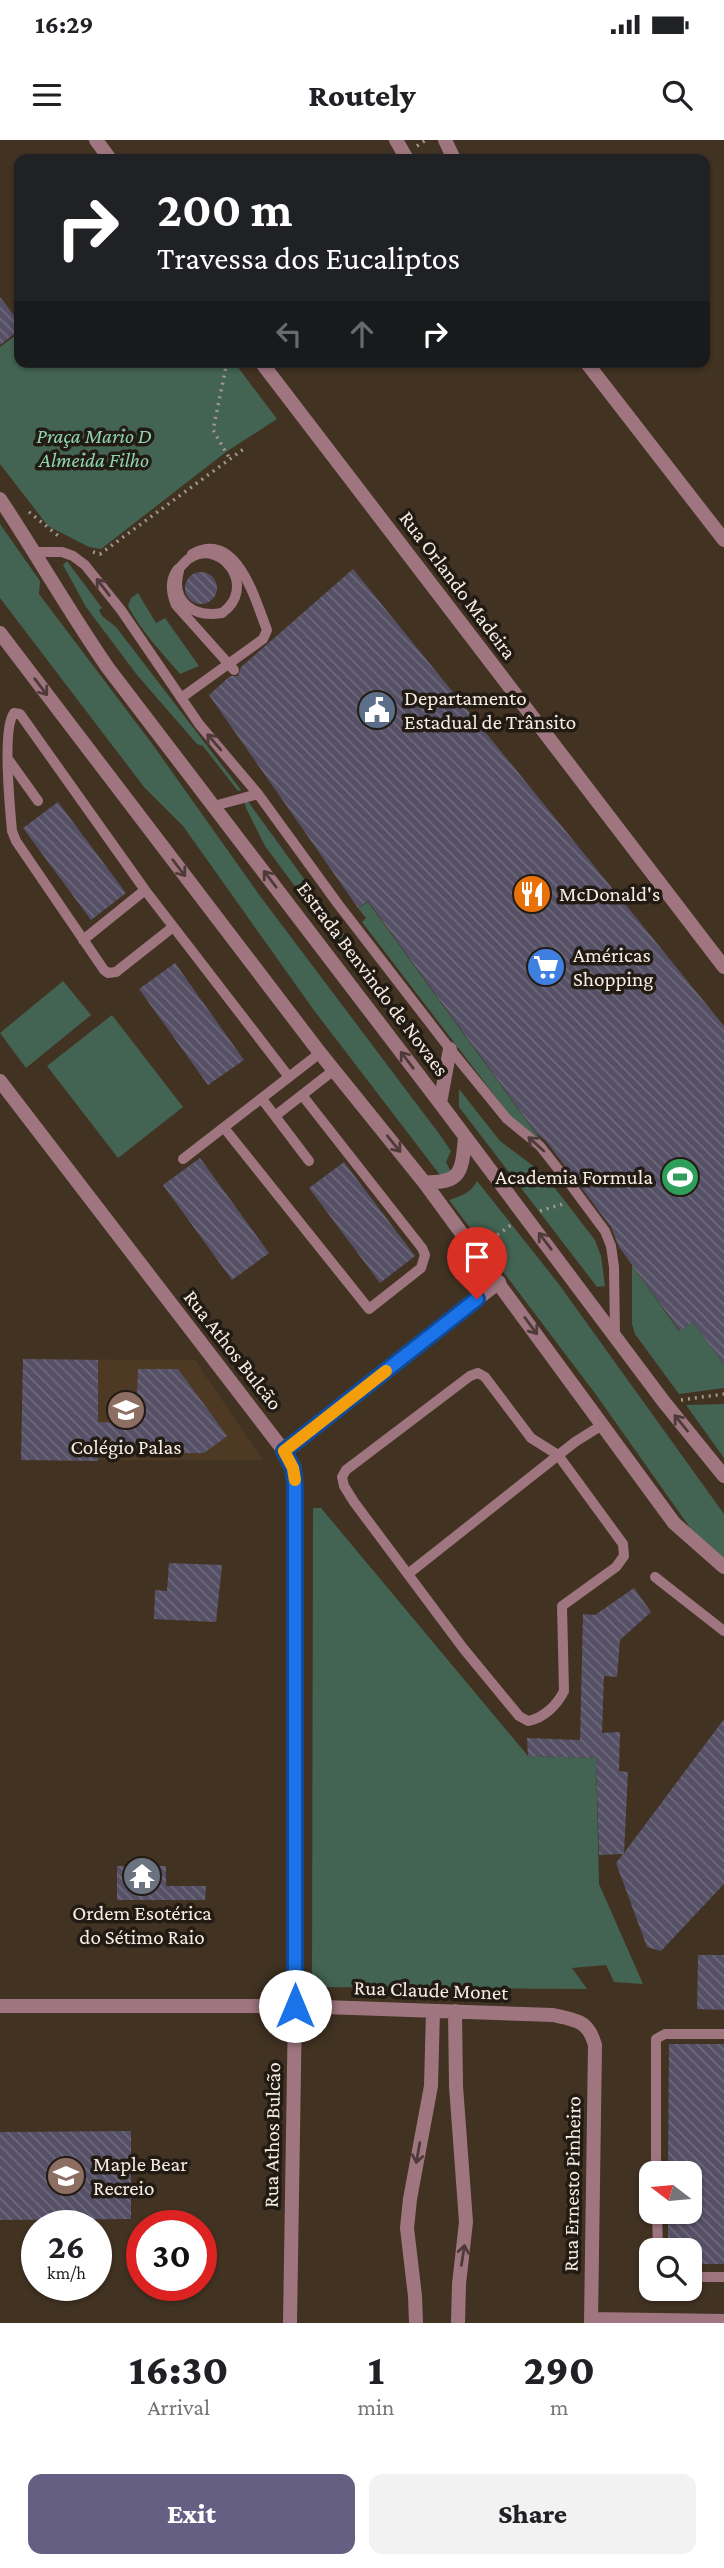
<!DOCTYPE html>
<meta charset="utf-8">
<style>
body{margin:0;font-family:"Crimson Pro",serif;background:#f2f2f2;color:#202124;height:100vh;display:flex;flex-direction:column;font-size:26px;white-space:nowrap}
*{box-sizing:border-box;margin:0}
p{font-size:23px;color:#757577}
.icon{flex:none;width:38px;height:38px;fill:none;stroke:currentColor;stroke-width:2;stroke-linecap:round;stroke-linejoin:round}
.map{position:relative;height:2183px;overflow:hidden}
.drawer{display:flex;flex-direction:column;background:#fff;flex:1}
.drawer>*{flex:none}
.guide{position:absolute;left:14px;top:14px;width:696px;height:214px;border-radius:14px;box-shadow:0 2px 5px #0004;background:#202124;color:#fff;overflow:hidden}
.needle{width:46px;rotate:286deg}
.tools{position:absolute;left:639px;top:2021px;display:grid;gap:14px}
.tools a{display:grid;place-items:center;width:63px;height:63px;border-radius:14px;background:#fff;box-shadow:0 2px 5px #0004;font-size:35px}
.speed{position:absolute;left:21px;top:2070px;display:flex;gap:14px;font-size:35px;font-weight:700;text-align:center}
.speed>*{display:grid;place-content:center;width:91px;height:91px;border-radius:50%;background:#fff;box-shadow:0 2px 5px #0004;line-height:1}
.speed small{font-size:18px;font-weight:400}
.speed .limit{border:10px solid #d22;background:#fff;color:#111}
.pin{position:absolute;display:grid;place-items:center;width:60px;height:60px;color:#fff;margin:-72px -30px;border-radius:50% 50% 50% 0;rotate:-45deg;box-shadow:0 0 7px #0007}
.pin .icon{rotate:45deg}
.me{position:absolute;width:77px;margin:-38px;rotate:0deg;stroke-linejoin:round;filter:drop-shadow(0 0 5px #0008)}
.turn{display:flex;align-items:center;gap:24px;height:147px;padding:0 28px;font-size:32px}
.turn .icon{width:91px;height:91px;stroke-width:2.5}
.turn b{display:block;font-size:49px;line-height:60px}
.lanes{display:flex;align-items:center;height:66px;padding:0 28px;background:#0003;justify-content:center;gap:35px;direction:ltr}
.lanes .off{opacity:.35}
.eta{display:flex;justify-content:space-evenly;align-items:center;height:119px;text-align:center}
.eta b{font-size:42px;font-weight:800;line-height:49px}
.primary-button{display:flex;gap:14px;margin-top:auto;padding:14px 28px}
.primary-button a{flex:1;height:80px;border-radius:14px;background:#645f83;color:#fff;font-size:28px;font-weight:800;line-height:80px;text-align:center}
.primary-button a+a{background:#f2f2f2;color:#202124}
.status{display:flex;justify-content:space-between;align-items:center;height:49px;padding:0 35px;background:#fff;direction:ltr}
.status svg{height:19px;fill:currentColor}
header{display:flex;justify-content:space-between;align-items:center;height:91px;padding:0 28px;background:#fff;font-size:32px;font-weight:800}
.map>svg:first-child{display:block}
.built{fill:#4e3a24}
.green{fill:#446453}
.building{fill:url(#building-back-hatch)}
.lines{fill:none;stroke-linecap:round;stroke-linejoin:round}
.path{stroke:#a4988b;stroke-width:3.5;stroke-dasharray:2 5;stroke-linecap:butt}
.service{stroke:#9f767f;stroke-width:10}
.minor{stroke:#9f767f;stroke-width:14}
.tertiary{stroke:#9f767f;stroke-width:14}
.service-bridge{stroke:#9f767f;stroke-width:10}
.oneway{stroke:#4e3b39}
.route-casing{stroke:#114b97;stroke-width:18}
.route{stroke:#1a73e8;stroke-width:12}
.slow{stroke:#f59e0b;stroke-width:12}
.labels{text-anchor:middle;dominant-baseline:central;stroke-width:7;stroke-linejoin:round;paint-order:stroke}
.park-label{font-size:21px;font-style:italic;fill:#8dd4af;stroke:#221b14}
.street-label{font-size:21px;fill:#f7ede3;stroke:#221b14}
.poi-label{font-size:21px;fill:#f7ede3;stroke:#221b14;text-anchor:start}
</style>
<div class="status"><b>16:29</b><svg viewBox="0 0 49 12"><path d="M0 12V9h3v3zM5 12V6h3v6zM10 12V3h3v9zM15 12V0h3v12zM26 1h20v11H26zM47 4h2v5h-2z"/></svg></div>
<header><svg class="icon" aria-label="menu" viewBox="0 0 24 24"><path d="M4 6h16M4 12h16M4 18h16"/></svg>Routely<svg class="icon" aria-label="search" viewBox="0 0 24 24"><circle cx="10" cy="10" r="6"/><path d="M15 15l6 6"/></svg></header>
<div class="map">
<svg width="724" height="2183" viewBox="0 0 724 2183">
<defs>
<pattern id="building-back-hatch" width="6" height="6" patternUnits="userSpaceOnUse" patternTransform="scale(1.75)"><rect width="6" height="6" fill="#555065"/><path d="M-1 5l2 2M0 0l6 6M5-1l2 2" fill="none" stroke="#6e6a7b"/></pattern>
</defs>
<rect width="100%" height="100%" fill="#413222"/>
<path class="built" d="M 23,1219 L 195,1220 L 263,1320 L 21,1320 Z"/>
<path class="green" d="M 19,193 L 19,222 L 234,222 L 277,279 L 226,312 L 101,409 L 89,407 L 48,386 L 0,324 L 0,207 Z
M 0,384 L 40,441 L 39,454 L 153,605 L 260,756 L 440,995 L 451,1011 L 446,1022 L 451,1032 L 440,1035 L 313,869 L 183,686 L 144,647 L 0,458 Z
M 67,421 L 102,468 L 99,470 L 102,476 L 116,487 L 241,650 L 238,651 L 203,606 L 197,604 L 137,535 L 86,467 L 63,425 Z
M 138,453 L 156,483 L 165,478 L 199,526 L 180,534 C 162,513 141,491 128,466 L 131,458 Z
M 244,660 L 247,660 L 434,918 L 435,926 L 433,929 L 430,929 L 265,706 L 246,668 Z
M 368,762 L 542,1002 L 518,986 L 362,782 L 366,778 L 358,768 Z
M 63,841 L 91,875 L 26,928 L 0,893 Z
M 112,875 L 183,967 L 118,1018 L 47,926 Z
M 459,949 L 500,1001 L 544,1034 L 595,1100 L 601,1116 L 605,1146 L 597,1147 L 459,967 Z
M 477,1041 L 558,1143 L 724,1374 L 724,1423 L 693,1392 L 597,1256 L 449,1060 C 461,1056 471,1053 477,1041 Z
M 632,1125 L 679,1191 L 693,1182 L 724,1225 L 724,1248 L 679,1254 L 635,1194 L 632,1184 Z
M 724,1264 L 724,1318 L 686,1265 Z
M 313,1368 L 321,1368 L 528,1616 L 596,1618 L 599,1744 L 643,1844 L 614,1842 L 606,1825 L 572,1828 L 587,1849 L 312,1847 Z"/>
<path class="building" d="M 0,157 L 19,182 L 19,190 L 0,205 Z
M 353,429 L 724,886 L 724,1225 L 693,1182 L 680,1191 L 619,1107 L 611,1087 L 546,1001 L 536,993 L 368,761 L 358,768 L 209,555 L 230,536 L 238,536 L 241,527 Z
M185 448a16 16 0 1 1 32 0a16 16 0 1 1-32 0Z
M 58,662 L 126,753 L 91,780 L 23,688 Z
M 175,823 L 244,920 L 208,945 L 139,849 Z
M 200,1018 L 269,1113 L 232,1140 L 163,1045 Z
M 344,1022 L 415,1116 L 380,1143 L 309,1048 Z
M 23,1219 L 98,1220 L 98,1282 L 136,1284 L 138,1229 L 178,1229 L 227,1296 L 204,1313 L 98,1313 L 98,1321 L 21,1320 Z
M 169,1423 L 222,1425 L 216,1482 L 154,1479 L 155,1450 L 167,1451 Z
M 634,1448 L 651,1472 L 620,1500 L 617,1537 L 604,1536 L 602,1593 L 620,1592 L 619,1631 L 628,1632 L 624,1713 L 724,1579 L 724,1744 L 661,1811 L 647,1807 L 616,1723 L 623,1714 L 599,1715 L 596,1618 L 528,1616 L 527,1598 L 580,1600 L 583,1474 L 595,1475 Z
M 117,1726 L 166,1726 L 166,1746 L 206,1746 L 205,1760 L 117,1760 Z
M 698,1815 L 724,1815 L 724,1870 L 697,1869 Z
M 669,1904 L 724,1904 L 724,2124 L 690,2124 L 690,2110 L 668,2110 L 668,2072 L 690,2072 L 690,2034 L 668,2034 Z
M 131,1991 L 131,2079 L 0,2080 L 0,1992 Z"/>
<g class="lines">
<path class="path" d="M 417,6 L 426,0
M 227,222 L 213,290 L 230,319
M 29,372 L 61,398
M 93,412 L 100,414 L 245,308
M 540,1071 L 566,1063
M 486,1103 L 511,1085
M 681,1260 L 724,1254"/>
<path class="service" d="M 35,412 L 62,412 L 73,416 L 85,425 L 121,470 L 199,584 L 258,654 L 338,764 L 450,909 L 507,979 L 540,1006 L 573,1048 L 605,1091 L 611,1106 L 614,1127 L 615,1194
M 179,431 C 170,462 194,478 222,473
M 181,558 L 263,499 L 267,490 C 255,460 237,389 192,414
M 8,619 L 38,661
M 214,666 L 258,654
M 173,787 L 116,832 L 108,833 L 104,830 L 16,701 L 12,691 C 10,669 2,588 14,573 L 20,574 L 145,750 L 289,937
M 83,800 L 145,750
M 262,959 L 309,1021
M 275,976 L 334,930
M 225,989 L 369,1169 L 421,1128 L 425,1115 L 422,1108 L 302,955
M 183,1019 L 320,913
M 478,1233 L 485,1237 L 531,1298 L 558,1315 L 623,1404 L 624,1416 L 616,1427 L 562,1466 L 564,1551 C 557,1565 544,1578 528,1581 L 519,1576 L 463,1508 L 354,1362 L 344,1346 L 342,1337 L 346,1330 L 470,1236 Z
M 408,1434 L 575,1302 L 602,1285
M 655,1437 L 724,1491
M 656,2034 L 656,1899 L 665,1894 L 724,1894
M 657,2072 L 658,2110
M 690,2137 L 724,2137"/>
<path class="minor" d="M 96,0 L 110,19
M 396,0 L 407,19
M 445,0 L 454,19
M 261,222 L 724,827
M 586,222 L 724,400
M 0,941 L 284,1311 L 293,1328 L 295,1345 L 295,1866 L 290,2183
M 284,1311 L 499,1142
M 0,1866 L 295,1866 L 553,1875 C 576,1880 588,1880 595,1905 L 591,2183
M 455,1871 L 456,1946 L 466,2082 L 459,2144 L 458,2183
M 591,2179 L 724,2181
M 416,2183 L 415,2156 L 407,2088 L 410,2059 L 431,1946 L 433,1871"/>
<path class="tertiary" d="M 0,359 C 37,415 70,473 108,528 L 440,963 L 664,1262 L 724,1336
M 0,493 L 320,913 L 424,1042 L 674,1383 L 724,1427
M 440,963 L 450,909
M 424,1042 C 462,1044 462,1031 465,997"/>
<path class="service-bridge" d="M 222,473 C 258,448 222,398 190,418 C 186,420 182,426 178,429 C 169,440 171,453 176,465 L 234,530"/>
</g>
<defs><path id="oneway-shaft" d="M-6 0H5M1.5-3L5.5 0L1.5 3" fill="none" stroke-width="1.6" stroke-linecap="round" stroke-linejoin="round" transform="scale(1.75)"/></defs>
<g class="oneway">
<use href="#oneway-shaft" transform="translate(103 447) rotate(-128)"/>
<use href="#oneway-shaft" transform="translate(41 547) rotate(53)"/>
<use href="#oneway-shaft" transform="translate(214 602) rotate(-131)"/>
<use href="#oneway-shaft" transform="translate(179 728) rotate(53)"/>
<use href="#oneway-shaft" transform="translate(270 739) rotate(-127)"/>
<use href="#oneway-shaft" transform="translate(407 920) rotate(-127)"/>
<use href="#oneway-shaft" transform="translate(394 1004) rotate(51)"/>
<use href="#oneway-shaft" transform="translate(536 1004) rotate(-138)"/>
<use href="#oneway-shaft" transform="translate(545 1101) rotate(-127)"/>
<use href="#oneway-shaft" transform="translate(531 1186) rotate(54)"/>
<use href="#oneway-shaft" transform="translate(681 1283) rotate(-129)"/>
<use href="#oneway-shaft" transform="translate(418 2013) rotate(100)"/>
<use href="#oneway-shaft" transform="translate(463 2115) rotate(-81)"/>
</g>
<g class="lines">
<defs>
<path id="route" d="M 295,1866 L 295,1345 L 293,1328 L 284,1311 L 477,1159"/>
</defs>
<use href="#route" class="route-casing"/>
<use href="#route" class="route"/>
<path class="slow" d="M 295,1340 L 293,1328 L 284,1311 L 386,1231"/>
</g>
<defs>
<symbol id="civic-disc" viewBox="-11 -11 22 22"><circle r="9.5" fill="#5c6f8a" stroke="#221b14"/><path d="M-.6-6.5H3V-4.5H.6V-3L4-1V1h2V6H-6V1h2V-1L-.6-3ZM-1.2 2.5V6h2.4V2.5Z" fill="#fff"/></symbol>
<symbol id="restaurant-disc" viewBox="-11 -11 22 22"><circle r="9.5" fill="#e8710a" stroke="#221b14"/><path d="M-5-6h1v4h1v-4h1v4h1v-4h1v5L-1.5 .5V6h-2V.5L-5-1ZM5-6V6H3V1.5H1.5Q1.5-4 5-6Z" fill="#fff"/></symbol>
<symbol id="supermarket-disc" viewBox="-11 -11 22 22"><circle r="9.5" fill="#3f7fe0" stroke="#221b14"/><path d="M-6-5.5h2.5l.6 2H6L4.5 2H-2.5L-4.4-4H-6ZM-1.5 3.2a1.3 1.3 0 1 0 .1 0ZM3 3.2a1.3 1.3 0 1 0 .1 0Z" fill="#fff"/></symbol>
<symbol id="stadium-disc" viewBox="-11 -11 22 22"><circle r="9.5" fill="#2e9e5b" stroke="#221b14"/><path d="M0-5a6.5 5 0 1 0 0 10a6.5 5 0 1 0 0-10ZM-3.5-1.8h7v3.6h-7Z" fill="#fff"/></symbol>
<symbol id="school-disc" viewBox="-11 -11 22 22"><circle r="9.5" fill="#8d6e63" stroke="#221b14"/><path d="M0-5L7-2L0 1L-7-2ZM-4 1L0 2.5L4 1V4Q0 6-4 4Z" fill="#fff"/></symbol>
<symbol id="temple-disc" viewBox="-11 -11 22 22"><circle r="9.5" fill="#6b7280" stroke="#221b14"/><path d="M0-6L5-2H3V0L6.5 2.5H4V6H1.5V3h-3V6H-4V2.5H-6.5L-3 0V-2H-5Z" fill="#fff"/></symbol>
</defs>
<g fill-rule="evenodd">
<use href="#civic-disc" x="355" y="548" width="44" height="44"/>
<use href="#restaurant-disc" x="510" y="732" width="44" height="44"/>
<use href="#supermarket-disc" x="524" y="805" width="44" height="44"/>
<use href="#stadium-disc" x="658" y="1015" width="44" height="44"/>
<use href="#school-disc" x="104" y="1248" width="44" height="44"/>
<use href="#temple-disc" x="120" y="1714" width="44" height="44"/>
<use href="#school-disc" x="44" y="2014" width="44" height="44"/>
</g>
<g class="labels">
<g class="park-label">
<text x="94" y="296">Praça Mario D<tspan x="94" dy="24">Almeida Filho</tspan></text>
</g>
<g class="street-label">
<text transform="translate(458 445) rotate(53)">Rua Orlando Madeira</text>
<text transform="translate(373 839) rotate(53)">Estrada Benvindo de Novaes</text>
<text transform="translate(233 1210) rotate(52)">Rua Athos Bulcão</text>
<text transform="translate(431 1850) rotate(2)">Rua Claude Monet</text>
<text transform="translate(272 1995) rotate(-89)">Rua Athos Bulcão</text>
<text transform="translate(572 2044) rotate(-89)">Rua Ernesto Pinheiro</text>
</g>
<g class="poi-label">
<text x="404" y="558">Departamento<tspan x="404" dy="24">Estadual de Trânsito</tspan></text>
<text x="559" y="754">McDonald's</text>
<text x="573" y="815">Américas<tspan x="573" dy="24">Shopping</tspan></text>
<text x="653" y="1037" text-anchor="end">Academia Formula</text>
<text x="126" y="1307" text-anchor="middle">Colégio Palas</text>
<text x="142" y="1773" text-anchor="middle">Ordem Esotérica<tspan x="142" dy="24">do Sétimo Raio</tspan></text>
<text x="93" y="2024">Maple Bear<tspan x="93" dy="24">Recreio</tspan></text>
</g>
</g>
</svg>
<div class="tools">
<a><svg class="needle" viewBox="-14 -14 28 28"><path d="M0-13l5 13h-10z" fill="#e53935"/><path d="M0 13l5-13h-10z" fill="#757577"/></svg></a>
<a><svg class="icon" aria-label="search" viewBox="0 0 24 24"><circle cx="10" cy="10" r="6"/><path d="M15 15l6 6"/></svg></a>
</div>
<div class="speed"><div>26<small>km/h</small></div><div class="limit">30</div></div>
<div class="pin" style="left:477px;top:1159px;background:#d93025"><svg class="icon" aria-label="arrive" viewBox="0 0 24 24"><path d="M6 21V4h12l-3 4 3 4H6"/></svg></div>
<svg class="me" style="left:295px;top:1866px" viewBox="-20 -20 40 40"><circle r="19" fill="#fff"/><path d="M0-13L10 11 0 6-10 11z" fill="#1a73e8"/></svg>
<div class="guide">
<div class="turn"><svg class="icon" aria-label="right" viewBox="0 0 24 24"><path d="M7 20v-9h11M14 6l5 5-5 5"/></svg><div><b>200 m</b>Travessa dos Eucaliptos</div></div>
<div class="lanes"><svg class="icon off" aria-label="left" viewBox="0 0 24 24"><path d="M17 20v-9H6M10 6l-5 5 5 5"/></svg><svg class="icon off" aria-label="ahead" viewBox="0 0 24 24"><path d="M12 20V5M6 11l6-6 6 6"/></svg><svg class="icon" aria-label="right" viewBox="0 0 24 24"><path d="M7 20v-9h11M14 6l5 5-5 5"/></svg></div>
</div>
</div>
<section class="drawer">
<div class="eta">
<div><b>16:30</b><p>Arrival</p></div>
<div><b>1</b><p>min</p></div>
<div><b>290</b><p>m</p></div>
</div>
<div class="primary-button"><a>Exit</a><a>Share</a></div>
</section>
